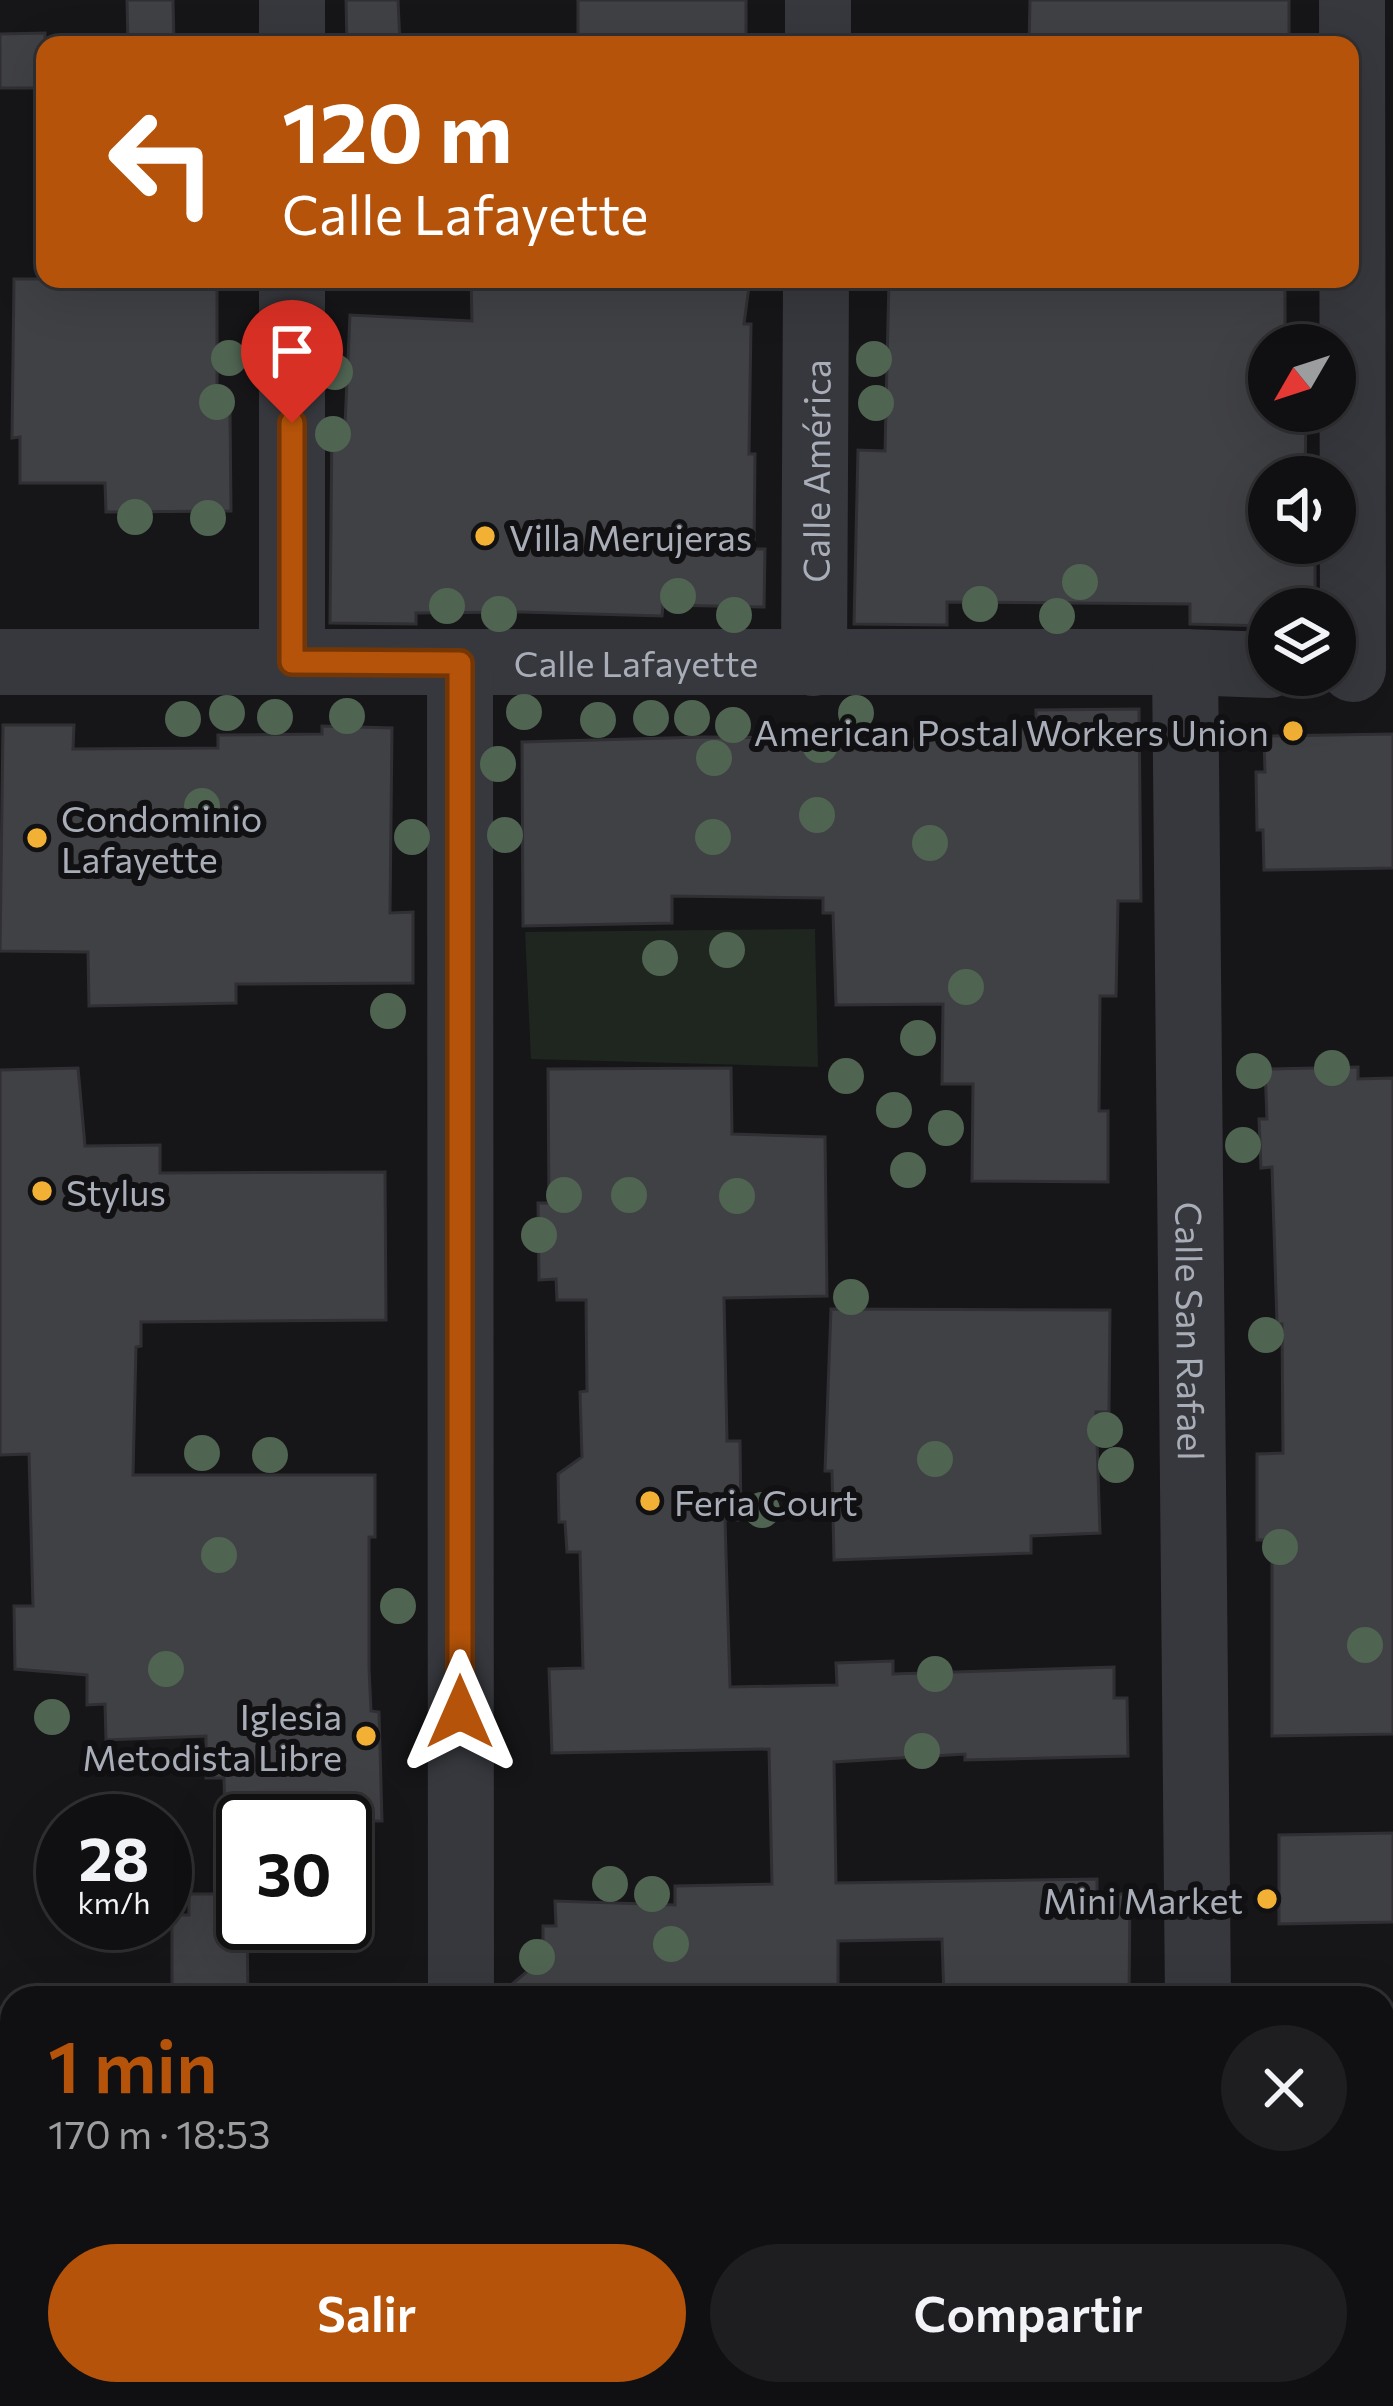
<!DOCTYPE html>
<html lang="es">
<meta charset="utf-8">
<style>
body{margin:0;font-family:Commissioner,sans-serif;background:#1e1e20;color:#f1f3f6;height:100vh;display:flex;flex-direction:column;font-size:45px;white-space:nowrap}
*{box-sizing:border-box;margin:0}
p{font-size:39px;color:#9c9d9f}
.icon{flex:none;width:66px;height:66px;fill:none;stroke:currentColor;stroke-width:2;stroke-linecap:round;stroke-linejoin:round}
.map{position:relative;flex:1;overflow:hidden}
.panel{position:absolute;left:0px;top:1986px;width:1395px;height:420px;display:flex;flex-direction:column;background:#101012;border-radius:36px 36px 0 0;box-shadow:0 12px 48px #0002,0 0 0 3px #303032}
.panel>*{flex:none}
.banner{position:absolute;left:36px;top:36px;width:1323px;height:252px;border-radius:24px;box-shadow:0 12px 48px #0002,0 0 0 3px #303032;background:#b45309;color:#fff;overflow:hidden}
.needle{width:78px;rotate:231deg}
.controls{position:absolute;left:1248px;top:324px;display:grid;gap:24px}
.controls a{display:grid;place-items:center;width:108px;height:108px;border-radius:50%;background:#101012;box-shadow:0 12px 48px #0002,0 0 0 3px #303032;font-size:60px}
.speed{position:absolute;left:36px;top:1794px;display:flex;gap:24px;font-size:60px;font-weight:700;text-align:center}
.speed>*{display:grid;place-content:center;width:156px;height:156px;border-radius:50%;background:#101012;box-shadow:0 12px 48px #0002,0 0 0 3px #303032;line-height:1}
.speed small{font-size:30px;font-weight:400}
.speed .limit{border:6px solid #111;border-radius:18px;background:#fff;color:#111}
.pin{position:absolute;display:grid;place-items:center;width:102px;height:102px;color:#fff;margin:-123px -51px;border-radius:50% 50% 50% 0;rotate:-45deg;box-shadow:0 0 12px #0007}
.pin .icon{rotate:45deg}
.me{position:absolute;width:132px;margin:-66px;rotate:0deg;stroke-linejoin:round;filter:drop-shadow(0 0 9px #0008)}
.turn{display:flex;align-items:center;gap:42px;height:252px;padding:0 48px;font-size:54px}
.turn .icon{width:156px;height:156px;stroke-width:2.5}
.turn b{display:block;font-size:84px;line-height:102px}
.round{display:grid;place-items:center;flex:none;width:126px;height:126px;border-radius:63px;background:#1e1e20}
.overview{display:flex;align-items:center;justify-content:space-between;height:204px;padding:0 48px}
h1{font-size:72px;font-weight:600;line-height:90px;color:#b45309}
.cta{display:flex;gap:24px;margin-top:auto;padding:24px 48px}
.cta a{flex:1;height:138px;border-radius:72px;background:#b45309;color:#fff;font-size:48px;font-weight:600;line-height:138px;text-align:center}
.cta a+a{background:#1e1e20;color:#f1f3f6}
.map>svg:first-child{display:block}
.built{fill:#222225}
.green{fill:#1e261f}
.building{fill:#404145;stroke:#303034;stroke-width:3}
.lines{fill:none;stroke-linecap:round;stroke-linejoin:round}
.minor{stroke:#37383d;stroke-width:66}
.tree{fill:#506452}
.route-casing{stroke:#753606;stroke-width:30}
.route{stroke:#b45309;stroke-width:21}
.poi-dot{fill:#f2b134;stroke:#111113;stroke-width:4.5}
.labels{text-anchor:middle;dominant-baseline:central;stroke-width:12;stroke-linejoin:round;paint-order:stroke}
.street-label{font-size:36px;fill:#a8adb8;stroke:#111113}
.poi-label{font-size:36px;fill:#a8adb8;stroke:#111113;text-anchor:start}
</style>
<div class="map">
<svg width="1393" height="2406" viewBox="0 0 1393 2406">
<rect width="100%" height="100%" fill="#161618"/>
<path class="built" d="M 509,2394 L 1148,2394 L 1148,2406 L 509,2406 Z"/>
<path class="green" d="M 815,929 L 818,1067 L 531,1059 L 525,932 Z"/>
<path class="building" d="M 127,0 L 173,0 L 174,45 L 128,45 Z
M 346,0 L 398,0 L 400,45 L 347,45 Z
M 578,0 L 746,0 L 746,45 L 578,45 Z
M 1030,0 L 1289,0 L 1289,45 L 1029,45 Z
M 45,33 L 45,88 L 0,88 L 0,34 Z
M 14,279 L 217,279 L 217,414 L 230,414 L 231,511 L 106,512 L 105,483 L 20,483 L 20,437 L 12,438 Z
M 471,279 L 750,279 L 744,324 L 751,324 L 749,454 L 755,454 L 754,549 L 765,549 L 764,607 L 663,605 L 662,616 L 521,612 L 416,613 L 416,624 L 330,623 L 332,423 L 345,424 L 350,315 L 472,321 Z
M 889,279 L 1285,279 L 1285,345 L 1269,345 L 1269,411 L 1306,411 L 1305,477 L 1269,477 L 1269,543 L 1315,543 L 1315,609 L 1269,609 L 1269,626 L 1190,624 L 1190,604 L 947,602 L 947,625 L 854,624 L 858,450 L 885,451 Z
M 1139,709 L 1141,901 L 1118,901 L 1116,996 L 1100,996 L 1099,1111 L 1108,1111 L 1108,1182 L 972,1181 L 973,1084 L 942,1084 L 943,1004 L 836,1005 L 833,913 L 823,913 L 823,898 L 672,896 L 672,923 L 523,926 L 522,742 L 704,737 L 930,739 L 930,729 L 1036,729 L 1036,710 Z
M 3,725 L 74,725 L 73,749 L 218,748 L 218,735 L 322,734 L 322,726 L 392,728 L 390,913 L 413,912 L 413,983 L 236,984 L 236,1003 L 89,1006 L 88,952 L 0,951 Z
M 1393,734 L 1393,868 L 1264,870 L 1263,830 L 1257,830 L 1256,772 L 1265,772 L 1264,736 Z
M 1358,1067 L 1358,1079 L 1393,1078 L 1393,1734 L 1272,1736 L 1272,1540 L 1257,1540 L 1257,1454 L 1283,1453 L 1282,1324 L 1277,1324 L 1272,1167 L 1261,1168 L 1259,1119 L 1267,1119 L 1265,1069 Z
M 78,1068 L 85,1146 L 160,1145 L 160,1173 L 385,1172 L 386,1320 L 141,1322 L 141,1346 L 136,1347 L 133,1475 L 375,1475 L 375,1537 L 369,1537 L 369,1668 L 371,1711 L 379,1712 L 382,1821 L 225,1821 L 224,1778 L 206,1778 L 206,1736 L 106,1740 L 105,1704 L 87,1705 L 87,1675 L 15,1669 L 14,1606 L 33,1606 L 29,1454 L 0,1455 L 0,1070 Z
M 731,1068 L 732,1134 L 825,1137 L 827,1296 L 724,1298 L 727,1441 L 740,1441 L 741,1520 L 725,1520 L 730,1687 L 837,1685 L 836,1663 L 893,1661 L 893,1674 L 1114,1667 L 1114,1698 L 1127,1698 L 1128,1756 L 965,1760 L 965,1754 L 834,1762 L 836,1883 L 1097,1879 L 1097,1894 L 1130,1894 L 1129,1998 L 944,1998 L 942,1939 L 838,1941 L 838,1998 L 499,1998 L 499,1995 L 543,1958 L 543,1926 L 556,1926 L 555,1901 L 675,1905 L 675,1886 L 772,1884 L 769,1749 L 552,1753 L 549,1669 L 583,1668 L 580,1552 L 567,1552 L 565,1522 L 559,1522 L 558,1474 L 582,1457 L 580,1392 L 587,1391 L 586,1300 L 557,1300 L 556,1279 L 539,1280 L 538,1203 L 549,1203 L 548,1069 Z
M 831,1309 L 1110,1310 L 1109,1412 L 1096,1412 L 1100,1533 L 1031,1536 L 1031,1553 L 834,1560 L 832,1471 L 825,1471 Z
M 1393,1833 L 1393,1922 L 1279,1924 L 1279,1835 Z
M 189,1894 L 243,1894 L 243,1923 L 247,1923 L 248,1998 L 172,1998 L 172,1915 L 189,1915 Z"/>
<g class="lines">
<g class="minor">
<path d="M 1352,0 L 1353,669"/>
<path d="M 292,45 L 292,0"/>
<path d="M 818,45 L 818,0"/>
<path id="s1" d="M 0,662 L 1185,662 L 1269,665"/>
<path d="M 292,662 L 292,279"/>
<path id="s2" d="M 1185,662 L 1198,1998"/>
<path d="M 460,663 L 461,1998"/>
<path id="s3" d="M 814,663 L 816,279"/>
<path d="M 1383,2234 L 1393,2234"/>
<path d="M 0,2246 L 12,2246"/>
<path d="M 1202,2394 L 1202,2406"/>
<path d="M 459,2406 L 459,2394"/>
</g>
</g>
<g class="tree">
<circle cx="229" cy="358" r="18"/>
<circle cx="874" cy="359" r="18"/>
<circle cx="335" cy="372" r="18"/>
<circle cx="217" cy="402" r="18"/>
<circle cx="876" cy="403" r="18"/>
<circle cx="333" cy="434" r="18"/>
<circle cx="135" cy="517" r="18"/>
<circle cx="208" cy="518" r="18"/>
<circle cx="1080" cy="582" r="18"/>
<circle cx="678" cy="596" r="18"/>
<circle cx="980" cy="604" r="18"/>
<circle cx="447" cy="606" r="18"/>
<circle cx="499" cy="614" r="18"/>
<circle cx="734" cy="615" r="18"/>
<circle cx="1057" cy="616" r="18"/>
<circle cx="524" cy="712" r="18"/>
<circle cx="227" cy="713" r="18"/>
<circle cx="856" cy="713" r="18"/>
<circle cx="347" cy="716" r="18"/>
<circle cx="275" cy="717" r="18"/>
<circle cx="651" cy="718" r="18"/>
<circle cx="692" cy="718" r="18"/>
<circle cx="183" cy="719" r="18"/>
<circle cx="598" cy="720" r="18"/>
<circle cx="733" cy="725" r="18"/>
<circle cx="820" cy="745" r="18"/>
<circle cx="714" cy="758" r="18"/>
<circle cx="498" cy="764" r="18"/>
<circle cx="202" cy="806" r="18"/>
<circle cx="817" cy="815" r="18"/>
<circle cx="505" cy="835" r="18"/>
<circle cx="412" cy="837" r="18"/>
<circle cx="713" cy="837" r="18"/>
<circle cx="930" cy="843" r="18"/>
<circle cx="727" cy="950" r="18"/>
<circle cx="660" cy="958" r="18"/>
<circle cx="966" cy="987" r="18"/>
<circle cx="388" cy="1011" r="18"/>
<circle cx="918" cy="1038" r="18"/>
<circle cx="1332" cy="1068" r="18"/>
<circle cx="1254" cy="1071" r="18"/>
<circle cx="846" cy="1076" r="18"/>
<circle cx="894" cy="1110" r="18"/>
<circle cx="946" cy="1128" r="18"/>
<circle cx="1243" cy="1145" r="18"/>
<circle cx="908" cy="1170" r="18"/>
<circle cx="564" cy="1195" r="18"/>
<circle cx="629" cy="1195" r="18"/>
<circle cx="737" cy="1196" r="18"/>
<circle cx="539" cy="1235" r="18"/>
<circle cx="851" cy="1297" r="18"/>
<circle cx="1266" cy="1335" r="18"/>
<circle cx="1105" cy="1430" r="18"/>
<circle cx="202" cy="1453" r="18"/>
<circle cx="270" cy="1455" r="18"/>
<circle cx="935" cy="1459" r="18"/>
<circle cx="1116" cy="1465" r="18"/>
<circle cx="762" cy="1510" r="18"/>
<circle cx="1280" cy="1547" r="18"/>
<circle cx="219" cy="1555" r="18"/>
<circle cx="398" cy="1606" r="18"/>
<circle cx="1365" cy="1645" r="18"/>
<circle cx="166" cy="1669" r="18"/>
<circle cx="935" cy="1674" r="18"/>
<circle cx="52" cy="1717" r="18"/>
<circle cx="922" cy="1751" r="18"/>
<circle cx="610" cy="1884" r="18"/>
<circle cx="652" cy="1894" r="18"/>
<circle cx="671" cy="1944" r="18"/>
<circle cx="537" cy="1957" r="18"/>
</g>
<g class="lines">
<defs>
<path id="route" d="M 292,423 L 292,662 L 460,663 L 460,1712"/>
</defs>
<use href="#route" class="route-casing"/>
<use href="#route" class="route"/>
</g>
<g class="poi-dot">
<circle cx="485" cy="536" r="12"/>
<circle cx="1293" cy="731" r="12"/>
<circle cx="37" cy="838" r="12"/>
<circle cx="42" cy="1191" r="12"/>
<circle cx="650" cy="1501" r="12"/>
<circle cx="366" cy="1736" r="12"/>
<circle cx="1267" cy="1899" r="12"/>
</g>
<g class="labels">
<g class="street-label">
<text stroke="none"><textPath href="#s3" startOffset="192">Calle América</textPath></text>
<text stroke="none"><textPath href="#s1" startOffset="636">Calle Lafayette</textPath></text>
<text stroke="none"><textPath href="#s2" startOffset="669">Calle San Rafael</textPath></text>
</g>
<g class="poi-label">
<text x="509" y="536">Villa Merujeras</text>
<text x="1269" y="731" text-anchor="end">American Postal Workers Union</text>
<text x="61" y="817">Condominio<tspan x="61" dy="41">Lafayette</tspan></text>
<text x="66" y="1191">Stylus</text>
<text x="674" y="1501">Feria Court</text>
<text x="342" y="1715" text-anchor="end">Iglesia<tspan x="342" dy="41">Metodista Libre</tspan></text>
<text x="1243" y="1899" text-anchor="end">Mini Market</text>
</g>
</g>
</svg>
<div class="controls">
<a><svg class="needle" viewBox="-14 -14 28 28"><path d="M0-13l5 13h-10z" fill="#e53935"/><path d="M0 13l5-13h-10z" fill="#9c9d9f"/></svg></a>
<a><svg class="icon" aria-label="sound" viewBox="0 0 24 24"><path d="M4 9h4l5-4v14l-5-4H4zM17 9q2 3 0 6"/></svg></a>
<a><svg class="icon" aria-label="layers" viewBox="0 0 24 24"><path d="M12 4l9 5-9 5-9-5zM3 14l9 5 9-5"/></svg></a>
</div>
<div class="speed"><div>28<small>km/h</small></div><div class="limit">30</div></div>
<div class="pin" style="left:292px;top:423px;background:#d93025"><svg class="icon" aria-label="arrive" viewBox="0 0 24 24"><path d="M6 21V4h12l-3 4 3 4H6"/></svg></div>
<svg class="me" style="left:460px;top:1712px" viewBox="-20 -20 40 40"><path d="M0-17L14 15 0 8-14 15z" fill="#b45309" stroke="#fff" stroke-width="4"/></svg>
<div class="banner">
<div class="turn"><svg class="icon" aria-label="left" viewBox="0 0 24 24"><path d="M17 20v-9H6M10 6l-5 5 5 5"/></svg><div><b>120 m</b>Calle Lafayette</div></div>
</div>
<section class="panel">
<div class="overview"><div><h1>1 min</h1><p>170 m · 18:53</p></div><a class="round"><svg class="icon" aria-label="close" viewBox="0 0 24 24"><path d="M6 6l12 12M18 6L6 18"/></svg></a></div>
<div class="cta"><a>Salir</a><a>Compartir</a></div>
</section>
</div>
